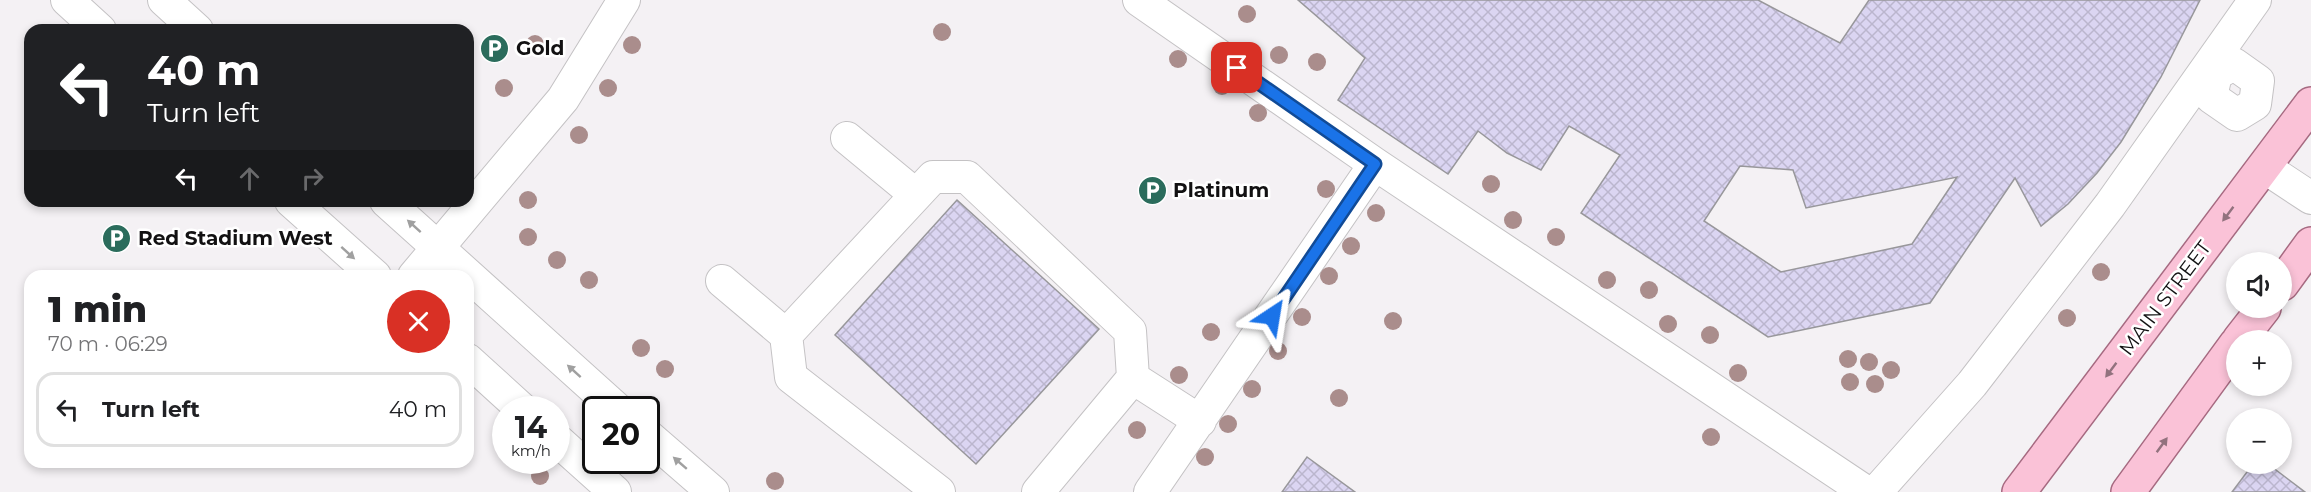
<!DOCTYPE html>
<meta charset="utf-8">
<style>
body{margin:0;font-family:Montserrat,sans-serif;background:#f6f6f6;color:#202124;height:100vh;display:flex;flex-direction:column;font-size:22px;white-space:nowrap}
*{box-sizing:border-box;margin:0}
p{font-size:20px;color:#757577}
.icon{flex:none;width:33px;height:33px;fill:none;stroke:currentColor;stroke-width:2;stroke-linecap:round;stroke-linejoin:round}
.map{position:relative;flex:1;overflow:hidden}
.panel{position:absolute;left:24px;top:270px;width:450px;height:198px;display:flex;flex-direction:column;background:#fff;border-radius:18px;box-shadow:0 3px 9px #0003}
.panel>*{flex:none}
.guide{position:absolute;left:24px;top:24px;width:450px;height:183px;border-radius:18px;box-shadow:0 3px 9px #0003;background:#202124;color:#fff;overflow:hidden}
.controls{position:absolute;left:2226px;top:252px;display:grid;gap:12px}
.controls a{display:grid;place-items:center;width:66px;height:66px;border-radius:50%;background:#fff;box-shadow:0 3px 9px #0003;font-size:30px}
.speed{position:absolute;left:492px;top:396px;display:flex;gap:12px;font-size:30px;font-weight:700;text-align:center}
.speed>*{display:grid;place-content:center;width:78px;height:78px;border-radius:50%;background:#fff;box-shadow:0 3px 9px #0003;line-height:1}
.speed small{font-size:15px;font-weight:400}
.speed .limit{border:3px solid #111;border-radius:9px;background:#fff;color:#111}
.pin{position:absolute;display:grid;place-items:center;width:51px;height:51px;color:#fff;margin:-26px;border-radius:12px;box-shadow:0 3px 9px #0006}
.me{position:absolute;width:66px;margin:-33px;rotate:33deg;stroke-linejoin:round;filter:drop-shadow(0 0 4px #0008)}
.turn{display:flex;align-items:center;gap:21px;height:126px;padding:0 24px;font-size:27px}
.turn .icon{width:78px;height:78px;stroke-width:2.5}
.turn b{display:block;font-size:42px;line-height:51px}
.lanes{display:flex;align-items:center;height:57px;padding:0 24px;background:#0003;justify-content:center;gap:30px;direction:ltr}
.lanes .off{opacity:.35}
.round{display:grid;place-items:center;flex:none;width:63px;height:63px;border-radius:32px;background:#f6f6f6}
.summary{display:flex;align-items:center;justify-content:space-between;height:102px;padding:0 24px}
h1{font-size:36px;font-weight:800;line-height:45px}
ul{padding:0;list-style:none}
li{display:flex;align-items:center;gap:18px;height:75px;margin:0 12px 9px;padding:0 12px;border:3px solid #e0e0e0;border-radius:18px}
li div{flex:1}
li b{display:block;font-size:22px}
li em{font-style:normal}
.map>svg:first-child{display:block}
.building{fill:url(#building-cross-hatch);stroke:#98979b;stroke-width:1.5;fill-rule:evenodd}
.lines{fill:none;stroke-linecap:round;stroke-linejoin:round}
.minor-casing{stroke:#c4c2c4;stroke-width:34}
.major-casing{stroke:#a66a81;stroke-width:36}
.minor{stroke:#fff;stroke-width:32}
.major{stroke:#fac2d7;stroke-width:33}
.tree{fill:#aa8d8c}
.oneway{fill:#92727e}
.oneway2{fill:#a0a0a0}
.route-casing{stroke:#114b97;stroke-width:15}
.route{stroke:#1a73e8;stroke-width:10}
.labels{text-anchor:middle;dominant-baseline:central;stroke-width:5;stroke-linejoin:round;paint-order:stroke}
.poi-label{font-size:20px;font-weight:bold;fill:#121112;stroke:#fff;text-anchor:start}
.street-label{font-size:20px;fill:#121112;stroke:#fff}
</style>
<div class="map">
<svg width="2311" height="492" viewBox="0 0 2311 492">
<defs>
<pattern id="building-cross-hatch" width="8" height="8" patternUnits="userSpaceOnUse" patternTransform="scale(1.5)"><rect width="8" height="8" fill="#dbd5f2"/><path d="M0 0l8 8M0 8l8-8" fill="none" stroke="#bbb6ce"/></pattern>
</defs>
<rect width="100%" height="100%" fill="#f4f1f4"/>
<path class="building" d="M 1298,0 L 1758,0 L 1840,43 L 1869,0 L 2200,0 L 2161,77 L 2121,142 L 2097,173 L 2068,204 L 2041,226 L 2015,178 L 1930,303 L 1768,337 L 1581,213 L 1620,155 L 1569,126 L 1541,170 L 1507,153 L 1478,131 L 1448,174 L 1338,100 L 1365,58 ZM 1740,166 L 1793,170 L 1806,208 L 1957,177 L 1912,244 L 1781,272 L 1704,221 Z
M 957,200 L 1099,329 L 976,464 L 835,335 Z
M 1307,457 L 1355,492 L 1282,492 Z
M 2253,464 L 2268,464 L 2305,492 L 2232,492 Z"/>
<g class="lines">
<defs>
<path id="minor" d="M 67,0 L 100,30
M 164,0 L 197,30
M 1139,0 L 1375,164 L 1866,492
M 2234,64 L 2258,81 L 2255,104 L 2237,115 L 2211,97 L 2216,74 Z
M 847,138 L 916,195
M 2264,167 L 2311,198
M 291,201 L 375,276
M 386,201 L 618,410
M 414,276 L 563,99 L 624,0
M 722,281 L 786,335
M 468,360 L 523,410
M 1133,378 L 1200,421
M 646,434 L 713,492
M 556,439 L 615,492
M 939,492 L 791,377 L 786,335 L 933,177 L 967,177 L 1130,331 L 1133,378 L 1038,492
M 1150,492 L 1375,164
M 1876,492 L 1972,384 L 2110,205 L 2255,0"/>
<path id="major" d="M 2282,284 L 2311,244
M 2239,340 L 2264,308
M 2019,492 L 2311,104
M 2128,492 L 2236,344"/>
</defs>
<use href="#minor" class="minor-casing"/>
<use href="#major" class="major-casing"/>
<use href="#minor" class="minor"/>
<use href="#major" class="major"/>
</g>
<g class="tree">
<circle cx="1247" cy="14" r="9"/>
<circle cx="942" cy="32" r="9"/>
<circle cx="535" cy="44" r="9"/>
<circle cx="632" cy="45" r="9"/>
<circle cx="1279" cy="55" r="9"/>
<circle cx="1178" cy="59" r="9"/>
<circle cx="1317" cy="62" r="9"/>
<circle cx="1222" cy="86" r="9"/>
<circle cx="504" cy="88" r="9"/>
<circle cx="608" cy="88" r="9"/>
<circle cx="1258" cy="113" r="9"/>
<circle cx="579" cy="135" r="9"/>
<circle cx="1491" cy="184" r="9"/>
<circle cx="1326" cy="189" r="9"/>
<circle cx="528" cy="200" r="9"/>
<circle cx="1376" cy="213" r="9"/>
<circle cx="1513" cy="220" r="9"/>
<circle cx="528" cy="237" r="9"/>
<circle cx="1556" cy="237" r="9"/>
<circle cx="1351" cy="246" r="9"/>
<circle cx="557" cy="260" r="9"/>
<circle cx="2101" cy="272" r="9"/>
<circle cx="1329" cy="276" r="9"/>
<circle cx="589" cy="280" r="9"/>
<circle cx="1607" cy="280" r="9"/>
<circle cx="1649" cy="290" r="9"/>
<circle cx="1302" cy="317" r="9"/>
<circle cx="2067" cy="318" r="9"/>
<circle cx="1393" cy="321" r="9"/>
<circle cx="1668" cy="324" r="9"/>
<circle cx="1211" cy="332" r="9"/>
<circle cx="1710" cy="335" r="9"/>
<circle cx="641" cy="348" r="9"/>
<circle cx="1278" cy="351" r="9"/>
<circle cx="1848" cy="359" r="9"/>
<circle cx="1869" cy="362" r="9"/>
<circle cx="665" cy="369" r="9"/>
<circle cx="1891" cy="370" r="9"/>
<circle cx="1738" cy="373" r="9"/>
<circle cx="1179" cy="375" r="9"/>
<circle cx="1850" cy="382" r="9"/>
<circle cx="1875" cy="384" r="9"/>
<circle cx="1252" cy="389" r="9"/>
<circle cx="1339" cy="398" r="9"/>
<circle cx="1228" cy="424" r="9"/>
<circle cx="1137" cy="430" r="9"/>
<circle cx="1711" cy="437" r="9"/>
<circle cx="1205" cy="457" r="9"/>
<circle cx="540" cy="476" r="9"/>
<circle cx="775" cy="481" r="9"/>
</g>
<defs><path id="oneway-solid" d="M-6-.8H1V-3.2L6.5 0L1 3.2V.8H-6Z" transform="scale(1.5)"/></defs>
<g class="oneway">
<use href="#oneway-solid" transform="translate(2228 214) rotate(127)"/>
<use href="#oneway-solid" transform="translate(2111 370) rotate(127)"/>
<use href="#oneway-solid" transform="translate(2162 445) rotate(-54)"/>
</g>
<g class="oneway2">
<use href="#oneway-solid" transform="translate(414 226) rotate(-138)"/>
<use href="#oneway-solid" transform="translate(348 253) rotate(42)"/>
<use href="#oneway-solid" transform="translate(574 371) rotate(-138)"/>
<use href="#oneway-solid" transform="translate(680 463) rotate(-139)"/>
</g>
<g class="lines">
<defs>
<path id="route" d="M 1237,68 L 1375,164 L 1272,316"/>
</defs>
<use href="#route" class="route-casing"/>
<use href="#route" class="route"/>
</g>
<defs>
<symbol id="parking-disc" viewBox="-11 -11 22 22"><circle r="9.5" fill="#2b6c5c" stroke="#fff"/><path d="M-3.5-5.5H1a3.5 3.5 0 0 1 0 7H-1V5.5H-3.5ZM-1-3.4V-.6H.8a1.4 1.4 0 0 0 0-2.8Z" fill="#fff"/></symbol>
</defs>
<g fill-rule="evenodd">
<use href="#parking-disc" x="478" y="32" width="33" height="33"/>
<use href="#parking-disc" x="1136" y="174" width="33" height="33"/>
<use href="#parking-disc" x="100" y="222" width="33" height="33"/>
</g>
<g class="labels">
<g class="poi-label">
<text x="516" y="48">Gold</text>
<text x="1173" y="190">Platinum</text>
<text x="138" y="238">Red Stadium West</text>
</g>
<g class="street-label">
<text transform="translate(2165 298) rotate(-53)">MAIN STREET</text>
</g>
</g>
</svg>
<div class="controls">
<a><svg class="icon" aria-label="sound" viewBox="0 0 24 24"><path d="M4 9h4l5-4v14l-5-4H4zM17 9q2 3 0 6"/></svg></a>
<a>+</a>
<a>−</a>
</div>
<div class="speed"><div>14<small>km/h</small></div><div class="limit">20</div></div>
<div class="pin" style="left:1237px;top:68px;background:#d93025"><svg class="icon" aria-label="arrive" viewBox="0 0 24 24"><path d="M6 21V4h12l-3 4 3 4H6"/></svg></div>
<svg class="me" style="left:1272px;top:316px" viewBox="-20 -20 40 40"><path d="M0-17L14 15 0 8-14 15z" fill="#1a73e8" stroke="#fff" stroke-width="4"/></svg>
<div class="guide">
<div class="turn"><svg class="icon" aria-label="left" viewBox="0 0 24 24"><path d="M17 20v-9H6M10 6l-5 5 5 5"/></svg><div><b>40 m</b>Turn left</div></div>
<div class="lanes"><svg class="icon" aria-label="left" viewBox="0 0 24 24"><path d="M17 20v-9H6M10 6l-5 5 5 5"/></svg><svg class="icon off" aria-label="ahead" viewBox="0 0 24 24"><path d="M12 20V5M6 11l6-6 6 6"/></svg><svg class="icon off" aria-label="right" viewBox="0 0 24 24"><path d="M7 20v-9h11M14 6l5 5-5 5"/></svg></div>
</div>
<section class="panel">
<div class="summary"><div><h1>1 min</h1><p>70 m · 06:29</p></div><a class="round" style="background:#d93025;color:#fff"><svg class="icon" aria-label="close" viewBox="0 0 24 24"><path d="M6 6l12 12M18 6L6 18"/></svg></a></div>
<ul>
<li><svg class="icon" aria-label="left" viewBox="0 0 24 24"><path d="M17 20v-9H6M10 6l-5 5 5 5"/></svg><div><b>Turn left</b></div><em>40 m</em></li>
</ul>
</section>
</div>
